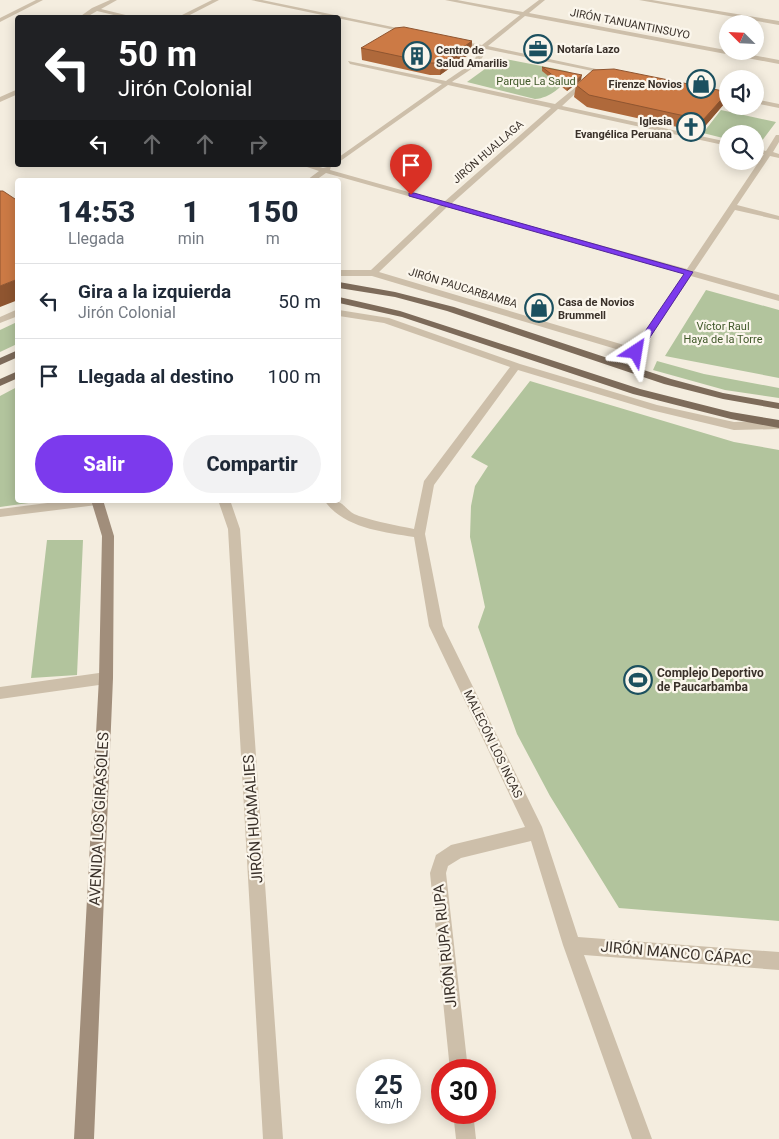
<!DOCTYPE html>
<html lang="es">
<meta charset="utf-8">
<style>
body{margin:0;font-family:Roboto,sans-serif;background:#f2f2f3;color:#1f2937;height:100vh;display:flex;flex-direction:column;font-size:19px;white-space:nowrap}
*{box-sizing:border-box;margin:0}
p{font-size:16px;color:#747a83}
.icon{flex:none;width:28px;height:28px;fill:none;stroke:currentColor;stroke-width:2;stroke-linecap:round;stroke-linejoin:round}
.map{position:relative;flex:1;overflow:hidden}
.drawer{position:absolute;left:15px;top:178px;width:326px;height:325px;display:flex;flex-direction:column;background:#fff;border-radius:5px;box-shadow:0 2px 12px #0003}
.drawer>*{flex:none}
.hud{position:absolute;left:15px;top:15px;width:326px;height:152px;border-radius:5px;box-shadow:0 2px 12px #0003;background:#202124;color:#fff;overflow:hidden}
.needle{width:32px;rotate:294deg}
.controls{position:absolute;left:719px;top:15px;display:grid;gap:10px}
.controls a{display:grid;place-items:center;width:45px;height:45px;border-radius:50%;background:#fff;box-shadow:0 2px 12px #0003;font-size:25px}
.speed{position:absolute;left:356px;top:1059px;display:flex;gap:10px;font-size:25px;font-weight:700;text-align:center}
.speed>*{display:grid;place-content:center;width:65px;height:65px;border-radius:50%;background:#fff;box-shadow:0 2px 12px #0003;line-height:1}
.speed small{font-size:12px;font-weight:400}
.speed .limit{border:8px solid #d22;background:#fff;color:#111}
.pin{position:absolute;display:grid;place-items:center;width:42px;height:42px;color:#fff;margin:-51px -21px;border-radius:50% 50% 50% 0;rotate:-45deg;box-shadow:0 0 5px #0007}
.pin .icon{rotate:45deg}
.me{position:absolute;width:55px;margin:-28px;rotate:33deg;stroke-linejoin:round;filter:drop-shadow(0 0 4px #0008)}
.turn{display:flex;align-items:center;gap:18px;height:105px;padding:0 20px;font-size:22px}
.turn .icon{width:65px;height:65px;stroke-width:2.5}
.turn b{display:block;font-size:35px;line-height:42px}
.lanes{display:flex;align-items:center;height:48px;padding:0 20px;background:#0003;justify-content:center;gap:25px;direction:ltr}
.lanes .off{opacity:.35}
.eta{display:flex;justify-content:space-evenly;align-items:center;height:85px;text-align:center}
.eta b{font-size:30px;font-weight:800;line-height:35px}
.action{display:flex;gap:10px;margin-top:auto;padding:10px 20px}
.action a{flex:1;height:58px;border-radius:30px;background:#7c3aed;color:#fff;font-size:20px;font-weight:800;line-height:58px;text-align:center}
.action a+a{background:#f2f2f3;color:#1f2937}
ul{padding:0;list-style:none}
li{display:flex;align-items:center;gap:15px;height:75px;padding:0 20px;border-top:1px solid #e0e1e3}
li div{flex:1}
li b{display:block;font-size:19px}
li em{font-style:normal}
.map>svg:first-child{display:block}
.green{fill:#b2c49d}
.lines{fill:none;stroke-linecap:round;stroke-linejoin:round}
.minor{fill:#cdbfaa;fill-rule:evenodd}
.secondary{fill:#a18e7b;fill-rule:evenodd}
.primary{fill:#7d6b5a;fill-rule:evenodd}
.wall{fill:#af693b}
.shaded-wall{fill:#8f5530}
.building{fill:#cc7a45;stroke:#8f5530}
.route{fill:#7c3aed;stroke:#51269a}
.labels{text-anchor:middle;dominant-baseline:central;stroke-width:4.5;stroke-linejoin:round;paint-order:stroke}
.far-street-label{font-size:11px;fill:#3a312a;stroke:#fbf6ec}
.far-poi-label{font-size:11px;font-weight:bold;fill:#3a312a;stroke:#fbf6ec;text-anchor:start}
.far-park-label{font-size:11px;fill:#425a2c;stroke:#fbf6ec}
.poi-label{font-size:12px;font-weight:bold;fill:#3a312a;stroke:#fbf6ec;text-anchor:start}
.street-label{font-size:12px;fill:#3a312a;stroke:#fbf6ec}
.near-street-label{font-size:15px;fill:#3a312a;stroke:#fbf6ec}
</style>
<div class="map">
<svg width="779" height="1139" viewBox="0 0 779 1139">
<rect width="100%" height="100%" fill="#f4eddf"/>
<path class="green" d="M 500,58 L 567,71 L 571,73 L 572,76 C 561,86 551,98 535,99 L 467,82 Z
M 721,110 L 776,122 L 761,142 L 755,143 L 755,134 L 728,134 L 727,139 L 703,133 Z
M 706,290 L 779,310 L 779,378 L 665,356 Z
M 17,322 L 17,344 L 0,352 L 0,330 Z
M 657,361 L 704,374 L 779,388 L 779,398 L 725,390 L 653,370 Z
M 530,381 L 734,442 L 779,450 L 779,921 L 619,908 L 550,796 L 517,734 L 478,627 L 485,607 L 470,537 L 471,506 L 475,486 L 488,466 L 471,457 Z
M 17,387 L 18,500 L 50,500 L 0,507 L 0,396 Z
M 47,540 L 83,540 L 77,675 L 31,678 Z"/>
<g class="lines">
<path class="minor" d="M 36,0 L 43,0 L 0,22 L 0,18 Z
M 110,0 L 117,0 L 101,9 L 138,18 L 126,18 L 97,11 L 85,18 L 78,18 L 92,8 Z
M 212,0 L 219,0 L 184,18 L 176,18 Z
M 251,0 L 262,0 L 412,31 L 409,33 Z
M 445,0 L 457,0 L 523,12 L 539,0 L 545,0 L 529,13 L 779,60 L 779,64 L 525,16 L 488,46 L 615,73 L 612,75 L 486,49 C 482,65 465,73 452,82 L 555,104 L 587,78 L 589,79 L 589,81 L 562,106 L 728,142 L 728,146 L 558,109 L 451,204 L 687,269 L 764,154 L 755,152 L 755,148 L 766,151 L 776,135 L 779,135 L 779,142 L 773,152 L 779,154 L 779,158 L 770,156 L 737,205 L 779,216 L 779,220 L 735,210 L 694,271 L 779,295 L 779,301 L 691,276 L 639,354 L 636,355 L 372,276 L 339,276 L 339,270 L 371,270 L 440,205 L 326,173 L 316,180 L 307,180 L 319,171 L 301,165 L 313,165 L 323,168 L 331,166 L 330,170 L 444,202 L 551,108 L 448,85 L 339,162 L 339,157 L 442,84 L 350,64 L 348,61 L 446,81 C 458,72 476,64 480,48 L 453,42 L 453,40 L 482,45 L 520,15 ZM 447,207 L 684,274 L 634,348 L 379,272 Z
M 639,0 L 652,0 L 779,21 L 779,25 Z
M 18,89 L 18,94 L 0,102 L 0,97 Z
M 755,99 L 779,104 L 779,108 L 755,103 Z
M 18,309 L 18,316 L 0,323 L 0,317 Z
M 339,310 L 389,318 L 520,364 L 657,405 L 734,422 L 779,421 L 779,429 L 734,430 L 651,410 L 518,370 L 434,485 L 425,534 L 443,626 L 542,827 L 578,937 L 779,952 L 779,970 L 584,955 L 652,1139 L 632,1139 L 563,945 L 531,841 L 461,858 L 448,866 L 446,873 L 468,1070 L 450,1070 L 430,873 L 436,855 L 451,845 L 525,827 L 429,626 L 414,537 C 383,532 343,528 324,500 C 348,500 342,510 359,516 C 377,522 395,525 414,529 L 424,481 L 510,367 L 384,323 L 339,316 Z
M 71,500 L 103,501 L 97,505 L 0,517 L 0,509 Z
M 218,500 L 230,500 L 240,529 L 283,1139 L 263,1139 L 228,529 Z
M 106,672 L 111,674 L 113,678 L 111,682 L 106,684 L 0,699 L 0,687 Z
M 453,1112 L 473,1112 L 476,1139 L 456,1139 Z"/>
<path class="secondary" d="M 91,500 L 103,500 L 114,536 L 113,678 L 94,1139 L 74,1139 L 99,678 L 102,536 Z"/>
<path class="primary" d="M 339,282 L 395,292 L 454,307 L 671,379 L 723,393 L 779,403 L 779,409 L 723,399 L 664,384 L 447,311 L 395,297 L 339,288 Z
M 339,297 L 400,311 L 640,389 L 731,412 L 779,420 L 779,428 L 731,419 L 633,394 L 402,317 L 339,303 Z
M 18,350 L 18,357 L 0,365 L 0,358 Z
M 18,371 L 18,378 L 0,386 L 0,379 Z"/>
</g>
<path class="wall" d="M 472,41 L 471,53 L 440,75 L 430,75 L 362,60 L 361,48 Z
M 542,67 L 581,80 L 567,91 L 542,71 Z
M 576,85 L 728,92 L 728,93 L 724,104 L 700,132 L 587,107 L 574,97 Z"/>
<path class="shaded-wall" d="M 472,41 L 471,53 L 440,75 L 441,63 Z
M 582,75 L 581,80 L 567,91 L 568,87 Z
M 728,92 L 724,104 L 700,132 L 703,120 Z
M 18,279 L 18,300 L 0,307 L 0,286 Z"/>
<path class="building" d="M 404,27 L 472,41 L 441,63 L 431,63 L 361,48 L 395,28 Z
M 542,67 L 582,75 L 568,87 Z
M 614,69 L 728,92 L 703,120 L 589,95 L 576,85 L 593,70 Z
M 0,191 L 3,191 L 18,201 L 18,279 L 0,286 Z"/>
<path class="route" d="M 409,193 L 414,193 L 693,272 L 639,354 L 633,354 L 631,352 L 684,274 L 409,196 Z"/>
<defs>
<symbol id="office-ring" viewBox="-11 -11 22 22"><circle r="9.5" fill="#fbf6ec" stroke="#1c505f" stroke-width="1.5"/><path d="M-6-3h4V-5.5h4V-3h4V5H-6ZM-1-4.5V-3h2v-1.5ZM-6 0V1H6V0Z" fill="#1c505f"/></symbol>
<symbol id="building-ring" viewBox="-11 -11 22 22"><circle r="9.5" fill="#fbf6ec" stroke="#1c505f" stroke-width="1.5"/><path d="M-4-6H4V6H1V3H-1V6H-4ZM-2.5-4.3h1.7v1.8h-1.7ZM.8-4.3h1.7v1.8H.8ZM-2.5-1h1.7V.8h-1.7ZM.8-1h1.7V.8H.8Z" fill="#1c505f"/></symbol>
<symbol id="shop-ring" viewBox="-11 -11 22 22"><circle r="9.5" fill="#fbf6ec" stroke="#1c505f" stroke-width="1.5"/><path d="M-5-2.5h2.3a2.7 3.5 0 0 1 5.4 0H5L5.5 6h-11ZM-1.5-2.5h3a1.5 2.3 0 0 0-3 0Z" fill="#1c505f"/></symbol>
<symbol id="church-ring" viewBox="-11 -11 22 22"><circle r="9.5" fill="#fbf6ec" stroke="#1c505f" stroke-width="1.5"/><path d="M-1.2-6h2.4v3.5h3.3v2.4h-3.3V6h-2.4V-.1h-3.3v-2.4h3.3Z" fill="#1c505f"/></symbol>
<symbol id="stadium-ring" viewBox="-11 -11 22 22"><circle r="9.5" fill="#fbf6ec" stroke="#1c505f" stroke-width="1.5"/><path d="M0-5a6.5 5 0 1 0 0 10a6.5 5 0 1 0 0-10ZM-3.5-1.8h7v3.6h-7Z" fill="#1c505f"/></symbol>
</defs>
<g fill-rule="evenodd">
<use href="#office-ring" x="522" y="33" width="32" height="32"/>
<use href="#building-ring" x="401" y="40" width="32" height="32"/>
<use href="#shop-ring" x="685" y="68" width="32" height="32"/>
<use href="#church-ring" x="675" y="111" width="32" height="32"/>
<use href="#shop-ring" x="523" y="292" width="32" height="32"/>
<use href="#stadium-ring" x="622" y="664" width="32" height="32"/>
</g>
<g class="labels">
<g class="far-street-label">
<text transform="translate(630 24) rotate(11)">JIRÓN TANUANTINSUYO</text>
<text transform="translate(488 152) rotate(-41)">JIRÓN HUALLAGA</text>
<text transform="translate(463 288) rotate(17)">JIRÓN PAUCARBAMBA</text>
</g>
<g class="far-poi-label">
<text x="557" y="49">Notaría Lazo</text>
<text x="436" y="50">Centro de<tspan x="436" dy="13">Salud Amarilis</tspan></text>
<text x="682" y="84" text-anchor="end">Firenze Novios</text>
<text x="672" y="121" text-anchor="end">Iglesia<tspan x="672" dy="13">Evangélica Peruana</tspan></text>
<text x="558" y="302">Casa de Novios<tspan x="558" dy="13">Brummell</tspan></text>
</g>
<g class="far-park-label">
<text x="536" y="81">Parque La Salud</text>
<text x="723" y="326">Víctor Raul<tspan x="723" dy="13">Haya de la Torre</tspan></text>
</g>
<g class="poi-label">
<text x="657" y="673">Complejo Deportivo<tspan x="657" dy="14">de Paucarbamba</tspan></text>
</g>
<g class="street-label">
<text transform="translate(493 744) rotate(64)">MALECÓN LOS INCAS</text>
</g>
<g class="near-street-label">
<text transform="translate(99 819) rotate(-87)">AVENIDA LOS GIRASOLES</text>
<text transform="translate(253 819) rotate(-94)">JIRÓN HUAMALIES</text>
<text transform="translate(445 946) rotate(-96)">JIRÓN RUPA RUPA</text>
<text transform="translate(676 953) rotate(5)">JIRÓN MANCO CÁPAC</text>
</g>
</g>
</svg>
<div class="controls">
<a><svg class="needle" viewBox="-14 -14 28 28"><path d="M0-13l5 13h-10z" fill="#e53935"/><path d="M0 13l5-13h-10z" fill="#747a83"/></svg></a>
<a><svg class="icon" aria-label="sound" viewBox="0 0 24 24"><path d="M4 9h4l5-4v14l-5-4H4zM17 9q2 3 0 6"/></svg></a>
<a><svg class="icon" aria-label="search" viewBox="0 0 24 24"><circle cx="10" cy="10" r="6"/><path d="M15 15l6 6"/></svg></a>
</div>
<div class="speed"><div>25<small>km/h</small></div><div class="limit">30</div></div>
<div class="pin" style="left:411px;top:195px;background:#d93025"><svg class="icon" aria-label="arrive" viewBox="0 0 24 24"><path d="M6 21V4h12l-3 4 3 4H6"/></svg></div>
<svg class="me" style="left:636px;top:352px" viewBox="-20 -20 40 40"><path d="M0-17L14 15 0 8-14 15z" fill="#7c3aed" stroke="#fff" stroke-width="4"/></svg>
<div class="hud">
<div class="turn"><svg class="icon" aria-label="left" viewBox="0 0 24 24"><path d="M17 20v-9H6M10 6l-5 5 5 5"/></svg><div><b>50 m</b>Jirón Colonial</div></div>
<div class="lanes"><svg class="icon" aria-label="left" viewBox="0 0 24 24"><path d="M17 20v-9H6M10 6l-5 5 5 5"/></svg><svg class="icon off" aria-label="ahead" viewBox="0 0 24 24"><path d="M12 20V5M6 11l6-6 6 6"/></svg><svg class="icon off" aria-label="ahead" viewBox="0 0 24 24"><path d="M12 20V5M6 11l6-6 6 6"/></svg><svg class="icon off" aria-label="right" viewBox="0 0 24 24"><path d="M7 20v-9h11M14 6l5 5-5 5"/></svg></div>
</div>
<section class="drawer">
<div class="eta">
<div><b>14:53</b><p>Llegada</p></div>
<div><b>1</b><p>min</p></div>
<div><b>150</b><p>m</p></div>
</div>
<ul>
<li><svg class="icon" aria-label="left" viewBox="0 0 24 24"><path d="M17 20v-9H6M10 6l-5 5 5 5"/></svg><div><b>Gira a la izquierda</b><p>Jirón Colonial</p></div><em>50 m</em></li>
<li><svg class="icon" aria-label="arrive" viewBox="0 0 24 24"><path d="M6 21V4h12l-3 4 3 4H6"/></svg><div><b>Llegada al destino</b></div><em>100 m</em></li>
</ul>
<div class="action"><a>Salir</a><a>Compartir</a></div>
</section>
</div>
